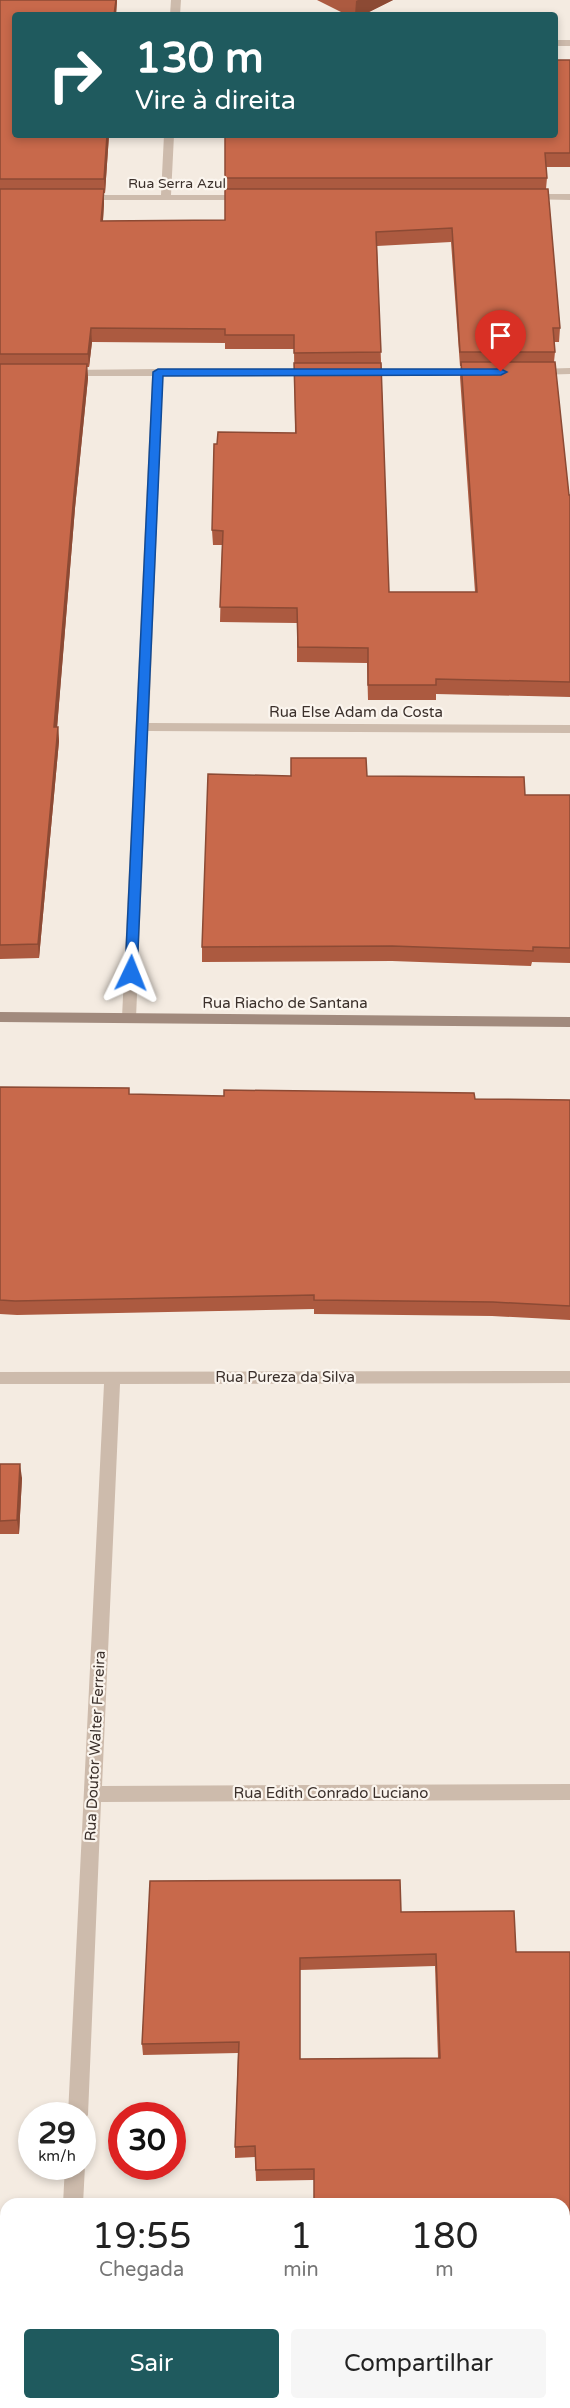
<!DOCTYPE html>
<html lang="pt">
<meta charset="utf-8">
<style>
body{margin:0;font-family:"Varela Round",sans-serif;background:#f6f6f6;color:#222;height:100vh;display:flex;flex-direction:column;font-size:22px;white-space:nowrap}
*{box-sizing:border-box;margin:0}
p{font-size:20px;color:#767676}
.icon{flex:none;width:33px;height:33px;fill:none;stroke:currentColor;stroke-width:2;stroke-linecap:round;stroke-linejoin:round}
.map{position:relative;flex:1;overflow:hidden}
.sheet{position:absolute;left:0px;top:2198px;width:570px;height:212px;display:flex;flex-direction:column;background:#fff;border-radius:18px 18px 0 0;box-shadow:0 3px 9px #0003}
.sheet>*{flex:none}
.guide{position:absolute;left:12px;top:12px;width:546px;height:126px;border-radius:6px;box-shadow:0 3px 9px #0003;background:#1f5a5e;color:#fff;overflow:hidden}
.speed{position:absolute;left:18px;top:2102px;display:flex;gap:12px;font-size:30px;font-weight:700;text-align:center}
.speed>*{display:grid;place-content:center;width:78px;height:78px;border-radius:50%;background:#fff;box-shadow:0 3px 9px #0003;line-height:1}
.speed small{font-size:15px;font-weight:400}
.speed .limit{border:9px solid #d22;background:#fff;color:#111}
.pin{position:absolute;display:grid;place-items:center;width:51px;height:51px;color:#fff;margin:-62px -26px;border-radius:50% 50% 50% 0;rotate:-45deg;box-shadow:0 0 6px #0007}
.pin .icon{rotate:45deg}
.me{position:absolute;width:66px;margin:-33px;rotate:2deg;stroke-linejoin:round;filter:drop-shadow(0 0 4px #0008)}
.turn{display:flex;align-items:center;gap:21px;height:126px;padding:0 24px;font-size:27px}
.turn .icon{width:78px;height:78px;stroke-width:2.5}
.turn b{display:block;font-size:42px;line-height:51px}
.eta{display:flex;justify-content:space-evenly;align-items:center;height:102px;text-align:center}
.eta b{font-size:36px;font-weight:600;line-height:42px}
.action{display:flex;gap:12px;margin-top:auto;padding:12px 24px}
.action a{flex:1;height:69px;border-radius:6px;background:#1f5a5e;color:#fff;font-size:24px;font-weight:600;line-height:69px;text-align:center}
.action a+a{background:#f6f6f6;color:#222}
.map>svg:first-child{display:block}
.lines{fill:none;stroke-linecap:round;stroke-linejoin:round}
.street{fill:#cdbbac;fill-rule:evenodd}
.secondary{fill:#a18a7d;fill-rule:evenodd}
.wall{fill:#ac5a40;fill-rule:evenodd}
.shaded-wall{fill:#8c4a34}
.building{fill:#c8694b;stroke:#8c4a34;stroke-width:1.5;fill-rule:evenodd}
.route{fill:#1a73e8;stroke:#114b97;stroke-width:1.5}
.labels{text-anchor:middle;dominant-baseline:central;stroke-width:4.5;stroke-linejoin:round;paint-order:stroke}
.far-street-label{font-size:14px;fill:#3b302b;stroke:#fbf5ee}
.street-label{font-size:15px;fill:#3b302b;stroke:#fbf5ee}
</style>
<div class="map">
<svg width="570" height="2408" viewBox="0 0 570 2408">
<rect width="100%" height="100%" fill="#f4ebe1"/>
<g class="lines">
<path class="street" d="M 171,0 L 181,0 L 180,15 L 170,15 Z
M 555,40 L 570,40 L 570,46 L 555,46 Z
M 164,135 L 174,135 L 171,195 L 246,195 L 251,198 L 250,200 L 80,200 L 80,196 L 84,195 L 161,195 Z
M 528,194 L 570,194 L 570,200 L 524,199 L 523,197 Z
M 570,368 L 570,374 L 537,375 L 531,372 L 537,369 Z
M 158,369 L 315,369 L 321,372 L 315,375 L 163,376 L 149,723 L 570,725 L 570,733 L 148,731 L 136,1018 L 129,1023 L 122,1018 L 152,376 L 69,376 L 63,373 L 69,370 Z
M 363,369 L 480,369 L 486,372 L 480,375 L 359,374 L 357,372 Z
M 570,1371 L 570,1383 L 120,1384 L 102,1786 L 570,1784 L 570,1800 L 101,1802 L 88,2115 L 82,2123 L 82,2115 L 68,2115 L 104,1384 L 0,1384 L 0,1372 Z
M 82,2161 L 85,2166 L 83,2204 L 63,2204 L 65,2166 L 82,2166 Z
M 0,2332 L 6,2332 L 6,2352 L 0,2352 Z
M 564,2332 L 570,2332 L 570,2352 L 564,2352 Z
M 54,2403 L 74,2403 L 74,2408 L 54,2408 Z"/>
<path class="secondary" d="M 0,1012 L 570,1017 L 570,1027 L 0,1022 Z"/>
</g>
<path class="wall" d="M 0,0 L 117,0 L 116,15 L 15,15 L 15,135 L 109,135 L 105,193 L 104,193 L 104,203 L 103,221 L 225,220 L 225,135 L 570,60 L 570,167 L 546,167 L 547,178 L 546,189 L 560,328 L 559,342 L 554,342 L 555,352 L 554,362 L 569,495 L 570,495 L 570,697 L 436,694 L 436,700 L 368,700 L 367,663 L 297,662 L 297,623 L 220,622 L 222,545 L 213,545 L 212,530 L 295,433 L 294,349 L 225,349 L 225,343 L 92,342 L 89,367 L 87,367 L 88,378 L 75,508 L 57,727 L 58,727 L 59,741 L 39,958 L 0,959 ZM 451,242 L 460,366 L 461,366 L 460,377 L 475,592 L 389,592 L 377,246 Z
M 317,0 L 393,0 L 363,15 L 347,15 Z
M 367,776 L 525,795 L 570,795 L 570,963 L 532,962 L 531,966 L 392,961 L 202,962 L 202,947 Z
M 0,1087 L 129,1094 L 224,1096 L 570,1100 L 570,1320 L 492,1316 L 314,1314 L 314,1309 L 17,1315 L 0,1314 Z
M 0,1464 L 22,1478 L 19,1534 L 0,1534 Z
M 150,1881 L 401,1912 L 516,1952 L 570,1952 L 570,2228 L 564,2229 L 564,2204 L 313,2180 L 256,2181 L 255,2157 L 235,2158 L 235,2147 L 238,2053 L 143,2055 L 142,2044 ZM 435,1966 L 438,2058 L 300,2059 L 300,1970 Z"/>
<path class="shaded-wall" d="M 116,0 L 117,0 L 116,15 L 114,15 Z
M 358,0 L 393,0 L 363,15 L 355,15 L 356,1 Z
M 107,135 L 109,135 L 105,193 L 104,179 Z
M 104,189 L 104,203 L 102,235 L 101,221 Z
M 91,328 L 92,342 L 89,367 L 88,354 Z
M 87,364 L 88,378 L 75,508 L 56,741 L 54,727 L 74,494 Z
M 58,727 L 59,741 L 39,958 L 38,944 Z
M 20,1464 L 22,1478 L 19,1534 L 17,1520 Z"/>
<path class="building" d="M 0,0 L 116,0 L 114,15 L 15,15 L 15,135 L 107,135 L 104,179 L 0,179 Z
M 555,60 L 570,60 L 570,153 L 545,153 L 547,178 L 225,178 L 225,135 L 555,135 Z
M 0,189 L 104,189 L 101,221 L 225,220 L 225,189 L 548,189 L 560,328 L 553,328 L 555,352 L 460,352 L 452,228 L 376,232 L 381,352 L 294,353 L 294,335 L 225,335 L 225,329 L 91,328 L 88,354 L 0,354 Z
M 461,362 L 555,362 L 569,495 L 570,495 L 570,682 L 436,679 L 436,685 L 368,685 L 368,648 L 298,647 L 297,608 L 220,607 L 223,531 L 212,530 L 214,444 L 217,444 L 218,432 L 296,433 L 294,363 L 381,363 L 389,592 L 477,592 Z
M 0,364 L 87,364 L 74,494 L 54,727 L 58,727 L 38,944 L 0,945 Z
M 291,758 L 366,758 L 367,776 L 524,777 L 525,795 L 570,795 L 570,948 L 533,947 L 533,951 L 392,946 L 202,947 L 208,774 L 291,776 Z
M 0,1087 L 129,1088 L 129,1094 L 224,1096 L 224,1090 L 474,1093 L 475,1099 L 570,1100 L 570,1306 L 493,1302 L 314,1300 L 314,1295 L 15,1301 L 0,1300 Z
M 0,1464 L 20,1464 L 17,1520 L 0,1521 Z
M 400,1880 L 401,1912 L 514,1911 L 516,1952 L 570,1952 L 570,2218 L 564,2218 L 564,2204 L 314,2204 L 314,2169 L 256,2170 L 255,2146 L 235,2147 L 239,2042 L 142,2044 L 150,1881 ZM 436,1954 L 440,2058 L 300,2059 L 300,1958 Z"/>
<path class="route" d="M 158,369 L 501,369 L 507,372 L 501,375 L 163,376 L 137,973 L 131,978 L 125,973 L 153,372 Z"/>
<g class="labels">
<g class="far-street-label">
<text x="177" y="183">Rua Serra Azul</text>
</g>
<g class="street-label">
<text x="356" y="712">Rua Else Adam da Costa</text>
<text x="285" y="1003">Rua Riacho de Santana</text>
<text x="285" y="1377">Rua Pureza da Silva</text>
<text transform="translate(95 1746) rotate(-87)">Rua Doutor Walter Ferreira</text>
<text x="331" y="1793">Rua Edith Conrado Luciano</text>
</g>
</g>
</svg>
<div class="speed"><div>29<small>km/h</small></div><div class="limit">30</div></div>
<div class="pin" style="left:501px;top:372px;background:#d93025"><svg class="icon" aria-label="arrive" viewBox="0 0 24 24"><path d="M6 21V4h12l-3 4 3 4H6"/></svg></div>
<svg class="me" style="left:131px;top:973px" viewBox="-20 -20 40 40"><path d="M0-17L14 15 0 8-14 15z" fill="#1a73e8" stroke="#fff" stroke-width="4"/></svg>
<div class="guide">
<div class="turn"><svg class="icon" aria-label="right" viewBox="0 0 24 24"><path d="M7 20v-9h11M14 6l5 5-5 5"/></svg><div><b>130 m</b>Vire à direita</div></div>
</div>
<section class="sheet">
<div class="eta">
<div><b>19:55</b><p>Chegada</p></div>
<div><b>1</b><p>min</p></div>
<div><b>180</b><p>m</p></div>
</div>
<div class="action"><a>Sair</a><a>Compartilhar</a></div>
</section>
</div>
